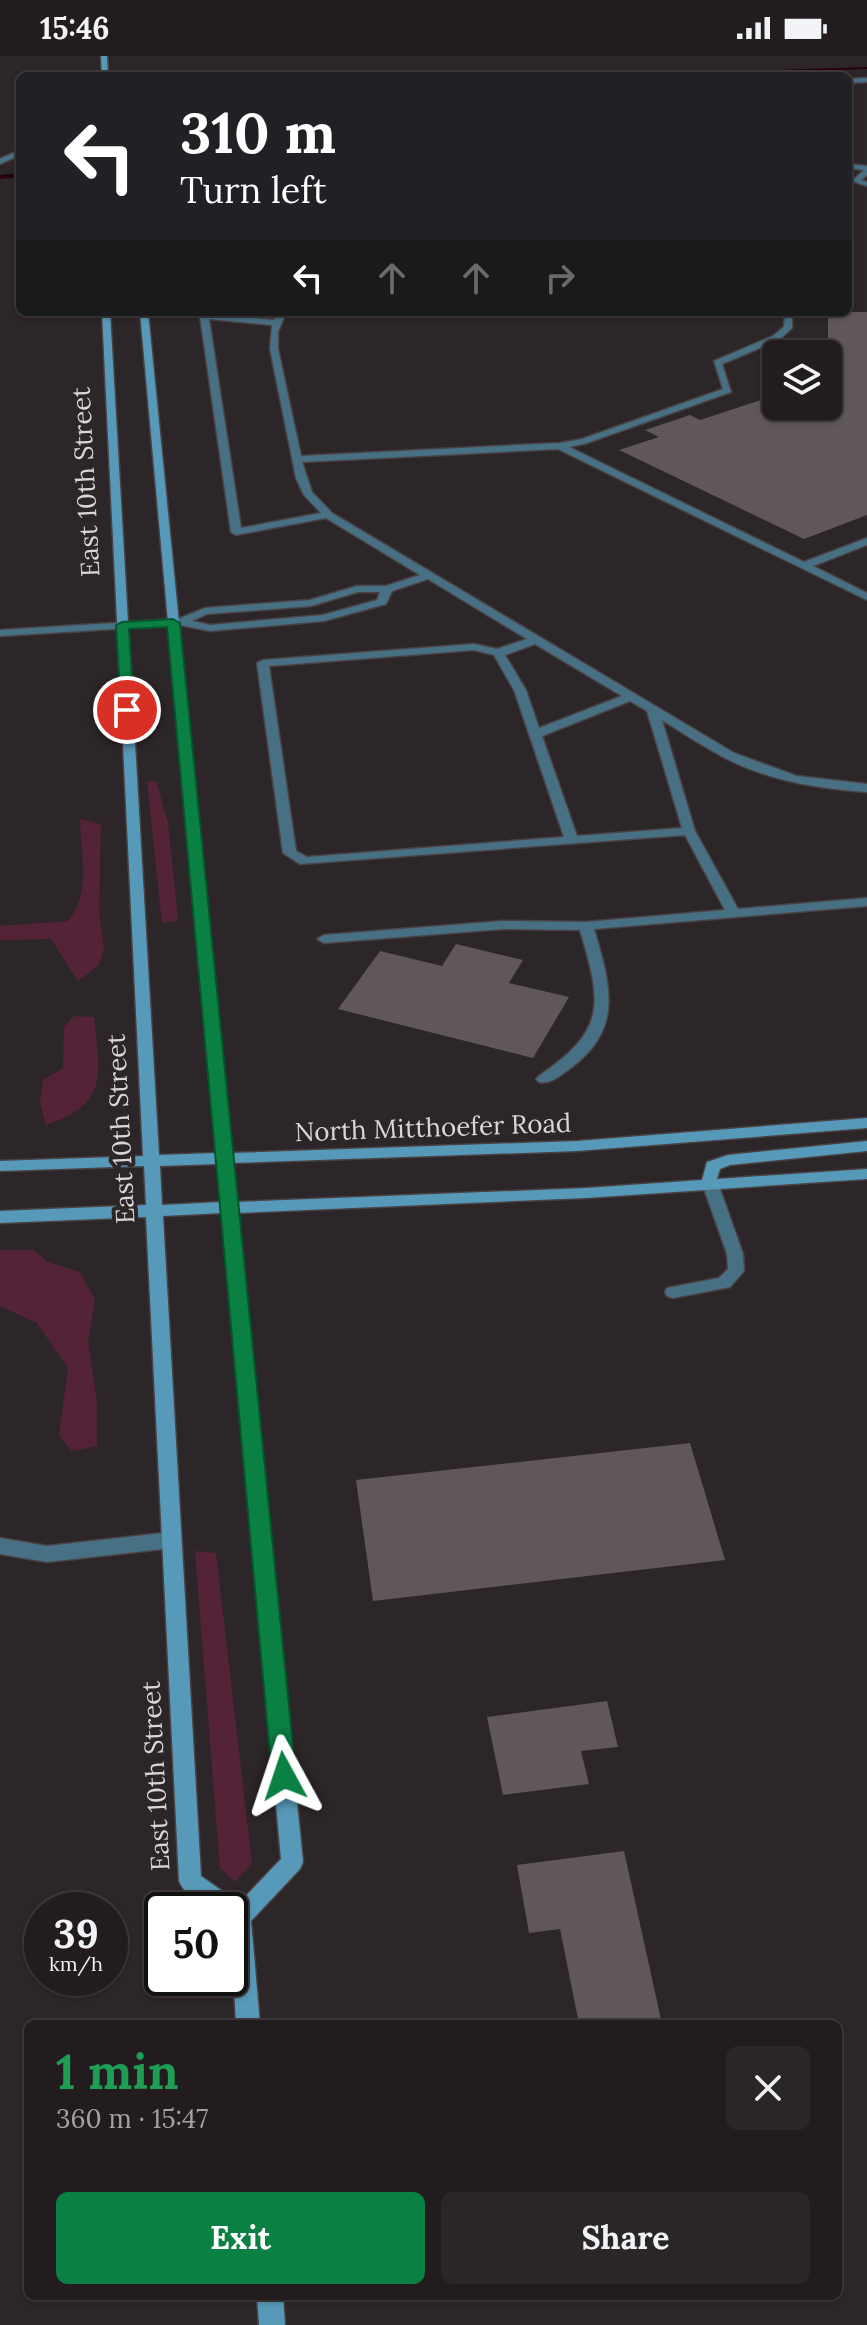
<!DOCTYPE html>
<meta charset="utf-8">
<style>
body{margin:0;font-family:Lora,serif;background:#2a2527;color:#f1f3f6;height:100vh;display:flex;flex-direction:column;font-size:30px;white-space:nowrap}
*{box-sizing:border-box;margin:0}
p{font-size:26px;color:#a2a1a4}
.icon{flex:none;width:44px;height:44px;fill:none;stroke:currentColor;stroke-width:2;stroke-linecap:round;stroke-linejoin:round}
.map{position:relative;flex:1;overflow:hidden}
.details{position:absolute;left:24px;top:1964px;width:818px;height:280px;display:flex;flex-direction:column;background:#221c1e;border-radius:12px;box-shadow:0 2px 6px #0004,0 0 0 2px #3f3a3c}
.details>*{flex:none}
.guide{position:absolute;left:16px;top:16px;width:836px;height:244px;border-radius:12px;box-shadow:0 2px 6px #0004,0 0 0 2px #3f3a3c;background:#202124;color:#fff;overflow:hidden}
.buttons{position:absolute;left:762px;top:284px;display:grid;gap:16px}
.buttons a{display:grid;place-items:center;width:80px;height:80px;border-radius:12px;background:#221c1e;box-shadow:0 2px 6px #0004,0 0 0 2px #3f3a3c;font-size:40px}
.speed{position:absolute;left:24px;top:1836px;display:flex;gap:16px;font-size:40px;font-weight:700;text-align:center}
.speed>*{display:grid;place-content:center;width:104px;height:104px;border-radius:50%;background:#221c1e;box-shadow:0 2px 6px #0004,0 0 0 2px #3f3a3c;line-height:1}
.speed small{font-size:20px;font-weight:400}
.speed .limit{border:4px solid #111;border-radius:12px;background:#fff;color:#111}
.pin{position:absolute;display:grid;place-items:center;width:68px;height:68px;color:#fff;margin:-34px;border:4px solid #fff;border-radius:50%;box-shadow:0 2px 8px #0007}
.me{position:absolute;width:88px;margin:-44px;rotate:355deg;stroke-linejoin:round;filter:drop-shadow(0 0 6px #0008)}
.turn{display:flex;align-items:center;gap:28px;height:168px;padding:0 32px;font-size:36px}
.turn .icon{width:104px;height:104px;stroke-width:2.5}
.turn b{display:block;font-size:56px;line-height:68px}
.lanes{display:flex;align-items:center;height:76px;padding:0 32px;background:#0003;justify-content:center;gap:40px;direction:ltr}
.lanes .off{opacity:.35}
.round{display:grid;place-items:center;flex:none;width:84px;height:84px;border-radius:12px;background:#2a2527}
.summary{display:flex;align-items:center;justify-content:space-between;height:136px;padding:0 32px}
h1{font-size:48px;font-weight:800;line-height:60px;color:#1e9e55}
.primary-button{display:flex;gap:16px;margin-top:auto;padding:16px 32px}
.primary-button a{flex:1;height:92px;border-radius:12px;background:#0b8043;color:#fff;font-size:32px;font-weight:800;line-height:92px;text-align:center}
.primary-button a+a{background:#2a2527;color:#f1f3f6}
.status{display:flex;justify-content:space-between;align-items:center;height:56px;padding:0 40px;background:#221c1e;direction:ltr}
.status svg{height:22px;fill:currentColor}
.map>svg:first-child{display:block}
.green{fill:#552337}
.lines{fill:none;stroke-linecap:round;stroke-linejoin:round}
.stream{fill:#270012;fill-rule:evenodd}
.building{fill:#5f5759}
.service-casing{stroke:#494244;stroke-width:3}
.secondary-casing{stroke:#494244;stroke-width:3}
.service{fill:#487084;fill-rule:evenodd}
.secondary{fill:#5799b9;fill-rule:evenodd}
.route{fill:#0b8043;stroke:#07532c;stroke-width:2}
.labels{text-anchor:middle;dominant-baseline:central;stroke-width:8;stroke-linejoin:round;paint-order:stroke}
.street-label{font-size:26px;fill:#dad5d7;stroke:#2d2628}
</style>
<div class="status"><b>15:46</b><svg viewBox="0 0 49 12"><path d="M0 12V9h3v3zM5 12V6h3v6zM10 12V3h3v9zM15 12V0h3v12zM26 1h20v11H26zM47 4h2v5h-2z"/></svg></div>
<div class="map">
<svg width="867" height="2269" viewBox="0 0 867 2269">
<rect width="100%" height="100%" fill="#2d2628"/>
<path class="green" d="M 147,725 L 156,725 L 168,767 L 178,865 L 162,867 Z
M 80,763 L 101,768 L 99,856 L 104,892 L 99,909 L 78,925 L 51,883 L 0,884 L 0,870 L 68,865 C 91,838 81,797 80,763 Z
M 74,960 L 94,961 C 100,1018 109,1048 46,1069 L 40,1047 L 43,1024 L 63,1012 L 64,971 Z
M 0,1194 L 33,1194 L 48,1206 L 80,1216 L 95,1244 L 88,1286 L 97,1346 L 97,1390 L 72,1395 L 59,1380 L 68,1312 L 37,1267 L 0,1250 Z
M 195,1495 L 216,1497 L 252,1808 L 235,1826 L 220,1812 Z"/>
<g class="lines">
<path class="stream" d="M 867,11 L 867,13 L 624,20 L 626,19 Z
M 20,117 L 20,121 L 0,123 L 0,119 Z"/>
</g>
<path class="building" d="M 828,256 L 867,256 L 867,459 L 804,483 L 619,394 L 659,381 L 645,374 L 690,359 L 700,364 L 776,339 L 776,350 L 828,350 Z
M 456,888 L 523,904 L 509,927 L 569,941 L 533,1002 L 338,953 L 380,895 L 442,910 Z
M 690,1387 L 725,1504 L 373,1545 L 356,1424 Z
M 607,1645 L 618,1691 L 581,1695 L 589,1728 L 503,1739 L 487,1661 Z
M 624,1795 L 662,1968 L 579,1968 L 560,1873 L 529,1877 L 517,1809 Z"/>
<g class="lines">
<defs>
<path id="service" d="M 867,22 L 867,26 L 848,27 L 848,23 Z
M 20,94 L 20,99 L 0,108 L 0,103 Z
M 848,108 L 867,110 L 867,119 L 861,124 L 867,126 L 867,130 L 852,125 L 864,114 L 848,112 Z
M 278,256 L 286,256 L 278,276 L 278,293 L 301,400 L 560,387 L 582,383 L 723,333 L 714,305 L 773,280 L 784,271 L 785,260 L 782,256 L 792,257 L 792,272 L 779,284 L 722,308 L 731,336 L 587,387 L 569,391 L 804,506 L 867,482 L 867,489 L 813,510 L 867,537 L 867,544 L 558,393 L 302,406 L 312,436 L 332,457 L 734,697 L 797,720 L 867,728 L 867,736 C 819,733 770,725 727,703 C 704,691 683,677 662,664 L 695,775 L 738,853 L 867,842 L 867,850 L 594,873 C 610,928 624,972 572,1011 C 562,1018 551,1029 539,1026 L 536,1023 L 539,1020 C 607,973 602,949 580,874 L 503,873 L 324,887 L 317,883 L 324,879 L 503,865 L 586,866 L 725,854 L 685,779 L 300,808 L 283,797 L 257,607 L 263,604 L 474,588 L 497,593 L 527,583 L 428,523 L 392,535 L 386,548 L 324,565 L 210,575 L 180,569 L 0,580 L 0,574 L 178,563 L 205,552 L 310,544 L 357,530 L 386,530 L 420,519 L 326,462 L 236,479 L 231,476 L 200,260 L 204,257 L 274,264 ZM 209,263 L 272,269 L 270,293 L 296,422 L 304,439 L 321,457 L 241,472 ZM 358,536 L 380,536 L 377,544 L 323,559 L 210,569 L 192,565 L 207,558 L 311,550 ZM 535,588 L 622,640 L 539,672 L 526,634 L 505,599 ZM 474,594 L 494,599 L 514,634 L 564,781 L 307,801 L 296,795 L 269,610 ZM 630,645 L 647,655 L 682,772 L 577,780 L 542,680 Z
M 315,256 L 324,256 L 318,261 L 314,258 Z
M 711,1125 L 719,1130 L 743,1198 L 744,1215 L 730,1231 L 673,1242 L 667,1240 L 665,1236 L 667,1232 L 719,1222 L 728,1213 L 727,1198 L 703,1130 Z
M 172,1476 L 179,1479 L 182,1484 L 179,1489 L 172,1492 L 47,1506 L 0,1498 L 0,1482 L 47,1490 Z"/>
<path id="secondary" d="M 101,0 L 107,0 L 108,20 L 102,20 Z
M 102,256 L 110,256 L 159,1099 L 216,1097 L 140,256 L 148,256 L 232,1097 L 577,1085 L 867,1062 L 867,1072 L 577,1095 L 233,1107 L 237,1146 L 586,1132 L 702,1124 L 707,1106 L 728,1099 L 867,1085 L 867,1095 L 730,1109 L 720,1113 L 717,1123 L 867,1113 L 867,1123 L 586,1142 L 238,1157 L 303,1806 L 300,1813 L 251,1865 L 260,1968 L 236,1968 L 230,1854 C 211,1854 187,1844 179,1825 L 146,1161 L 0,1167 L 0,1155 L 146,1149 L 144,1110 L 0,1115 L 0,1105 L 143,1100 ZM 217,1108 L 221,1146 L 162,1149 L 160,1110 ZM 222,1157 L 281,1803 L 239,1847 L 201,1820 L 163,1160 Z
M 257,2240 L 283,2240 L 285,2269 L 259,2269 Z"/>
</defs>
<use href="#service" class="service-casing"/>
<use href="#secondary" class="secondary-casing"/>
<use href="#service" class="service"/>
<use href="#secondary" class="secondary"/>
</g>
<path class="route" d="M 173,563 L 180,567 L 296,1720 L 292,1727 L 284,1731 L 276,1727 L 272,1720 L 167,571 L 129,573 L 134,654 L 127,658 L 121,654 L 116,569 L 122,566 Z"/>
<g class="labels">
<g class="street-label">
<text transform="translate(85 426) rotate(-93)">East 10th Street</text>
<text transform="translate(433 1071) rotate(-2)">North Mitthoefer Road</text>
<text transform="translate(120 1073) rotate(-93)">East 10th Street</text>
<text transform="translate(155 1720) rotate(-93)">East 10th Street</text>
</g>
</g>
</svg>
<div class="buttons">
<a><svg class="icon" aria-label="layers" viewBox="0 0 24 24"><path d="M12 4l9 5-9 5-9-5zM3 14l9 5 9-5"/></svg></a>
</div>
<div class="speed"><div>39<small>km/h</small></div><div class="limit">50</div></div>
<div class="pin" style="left:127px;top:654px;background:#d93025"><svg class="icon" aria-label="arrive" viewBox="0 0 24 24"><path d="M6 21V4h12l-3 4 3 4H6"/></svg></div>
<svg class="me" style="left:284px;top:1720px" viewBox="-20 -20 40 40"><path d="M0-17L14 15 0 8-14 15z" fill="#0b8043" stroke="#fff" stroke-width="4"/></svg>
<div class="guide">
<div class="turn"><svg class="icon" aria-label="left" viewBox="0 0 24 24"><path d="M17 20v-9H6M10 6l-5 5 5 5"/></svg><div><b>310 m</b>Turn left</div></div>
<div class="lanes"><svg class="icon" aria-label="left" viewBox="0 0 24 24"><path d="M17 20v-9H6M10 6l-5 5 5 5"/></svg><svg class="icon off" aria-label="ahead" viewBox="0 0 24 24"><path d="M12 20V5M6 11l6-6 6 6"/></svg><svg class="icon off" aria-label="ahead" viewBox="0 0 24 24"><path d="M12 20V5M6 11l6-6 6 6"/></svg><svg class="icon off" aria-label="right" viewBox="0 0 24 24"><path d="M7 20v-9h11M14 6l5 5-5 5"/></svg></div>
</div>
<section class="details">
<div class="summary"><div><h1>1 min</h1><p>360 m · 15:47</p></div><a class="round"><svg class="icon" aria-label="close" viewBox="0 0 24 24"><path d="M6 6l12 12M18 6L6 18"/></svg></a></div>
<div class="primary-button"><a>Exit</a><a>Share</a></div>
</section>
</div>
